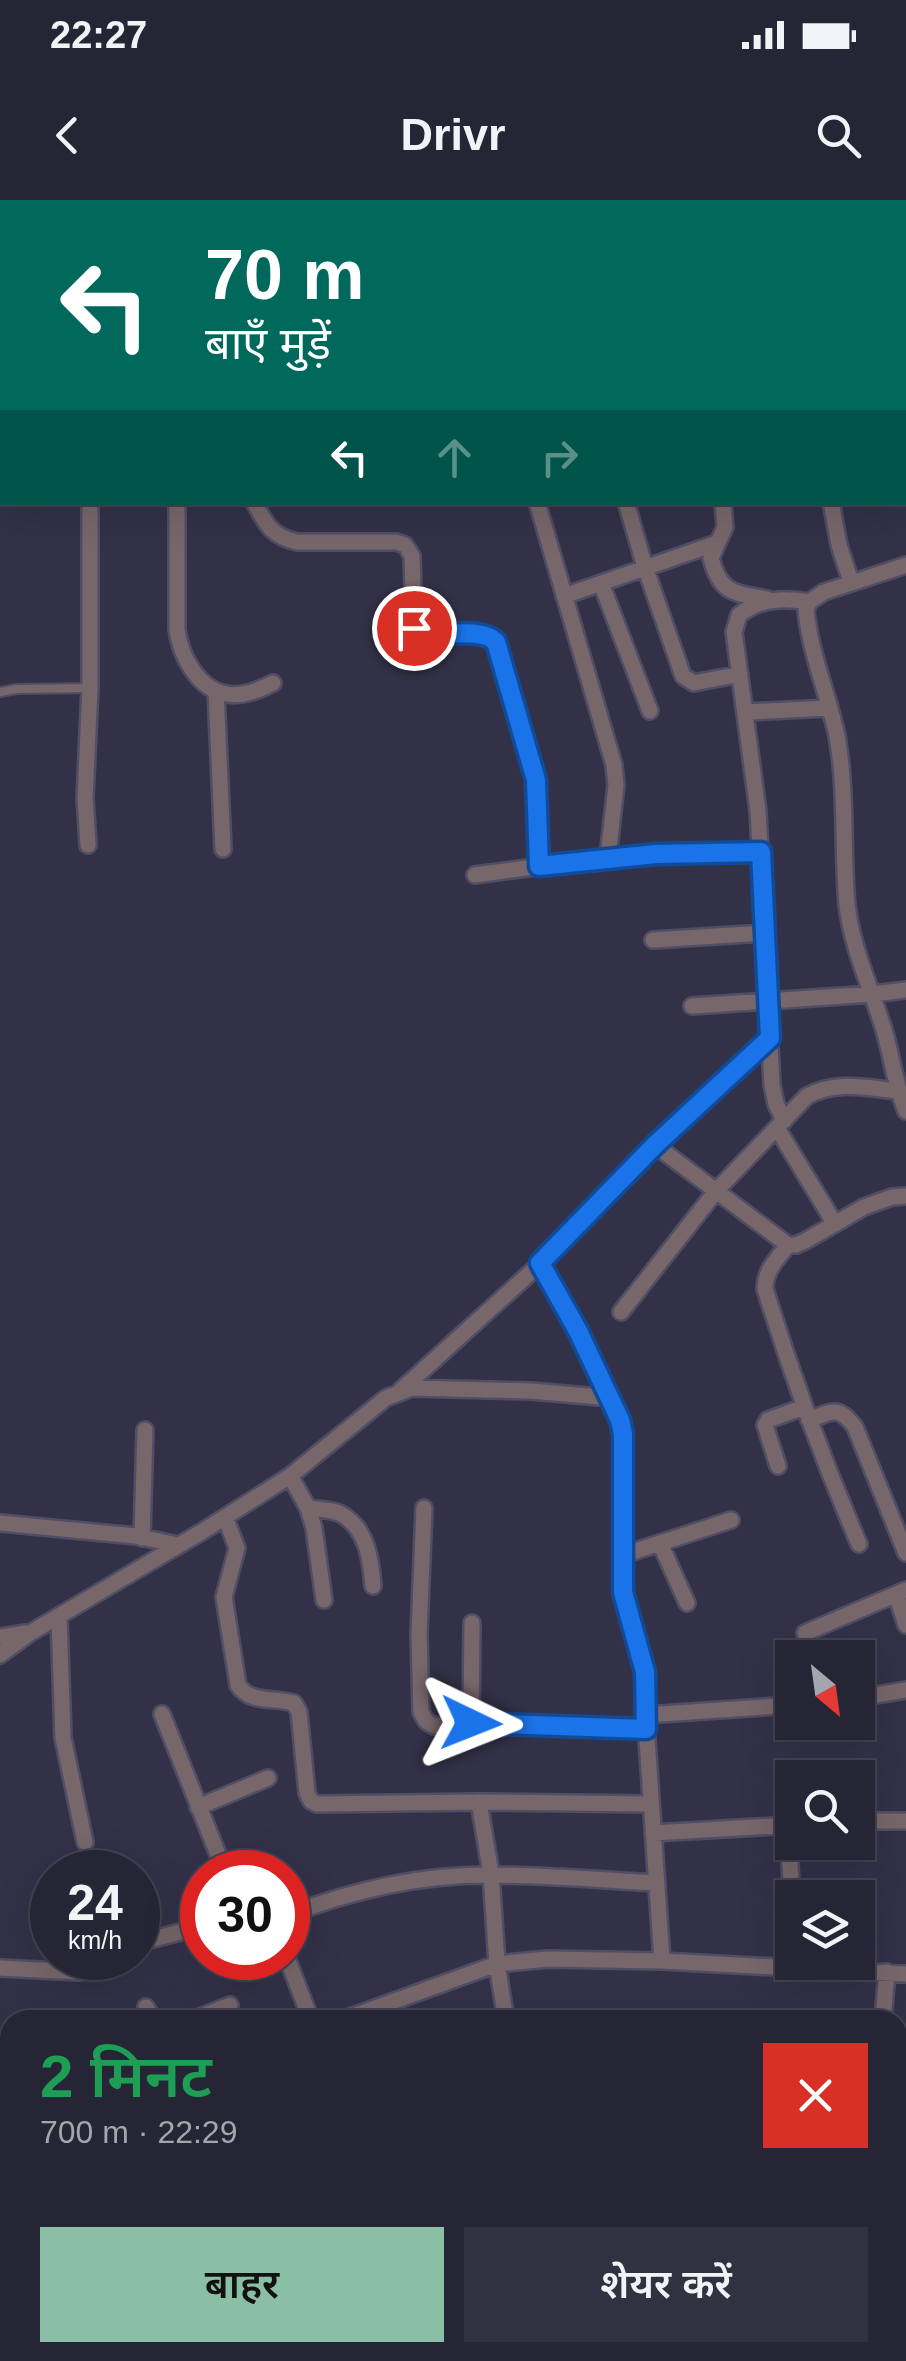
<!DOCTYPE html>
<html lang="hi">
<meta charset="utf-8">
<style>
body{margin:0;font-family:Arial,"Noto Sans Devanagari",sans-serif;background:#323142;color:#f1f3f6;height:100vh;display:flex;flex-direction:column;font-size:38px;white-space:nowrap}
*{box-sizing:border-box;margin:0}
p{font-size:32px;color:#a4a5ad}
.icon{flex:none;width:55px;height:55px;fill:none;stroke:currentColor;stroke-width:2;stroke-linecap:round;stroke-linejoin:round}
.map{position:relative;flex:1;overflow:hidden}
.details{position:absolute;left:0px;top:1810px;width:908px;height:352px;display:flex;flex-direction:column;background:#262536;border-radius:30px 30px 0 0;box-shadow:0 10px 40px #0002,0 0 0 2px #424251}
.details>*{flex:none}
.top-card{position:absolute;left:0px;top:0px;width:908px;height:305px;box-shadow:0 10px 40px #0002,0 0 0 2px #424251;background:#00695c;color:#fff;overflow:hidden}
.needle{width:65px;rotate:151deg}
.tools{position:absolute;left:775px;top:1440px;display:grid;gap:20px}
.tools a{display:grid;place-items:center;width:100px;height:100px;border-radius:0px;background:#262536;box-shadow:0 10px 40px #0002,0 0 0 2px #424251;font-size:50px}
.speed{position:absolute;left:30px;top:1650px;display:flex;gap:20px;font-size:50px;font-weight:700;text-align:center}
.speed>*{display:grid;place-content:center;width:130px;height:130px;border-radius:50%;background:#262536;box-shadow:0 10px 40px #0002,0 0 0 2px #424251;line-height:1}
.speed small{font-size:25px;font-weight:400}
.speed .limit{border:15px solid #d22;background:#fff;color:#111}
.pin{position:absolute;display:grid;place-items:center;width:85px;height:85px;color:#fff;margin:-42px;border:5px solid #fff;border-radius:50%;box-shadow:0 2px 10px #0007}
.me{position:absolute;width:110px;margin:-55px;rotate:92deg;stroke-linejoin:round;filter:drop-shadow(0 0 8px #0008)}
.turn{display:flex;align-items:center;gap:35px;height:210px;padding:0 40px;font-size:45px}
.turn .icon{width:130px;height:130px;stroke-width:2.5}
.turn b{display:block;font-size:70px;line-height:85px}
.lanes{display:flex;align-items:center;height:95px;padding:0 40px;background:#0003;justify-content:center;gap:50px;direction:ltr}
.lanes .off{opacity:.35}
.round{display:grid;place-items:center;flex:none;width:105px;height:105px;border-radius:0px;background:#323142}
.head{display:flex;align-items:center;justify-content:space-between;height:170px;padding:0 40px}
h1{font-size:60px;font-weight:600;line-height:75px;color:#1e9e55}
.cta{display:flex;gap:20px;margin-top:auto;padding:20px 40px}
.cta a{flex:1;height:115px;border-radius:0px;background:#8abfa5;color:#111;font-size:40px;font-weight:600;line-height:115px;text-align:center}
.cta a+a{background:#323142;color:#f1f3f6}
.status{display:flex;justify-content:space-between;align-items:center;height:70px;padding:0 50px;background:#262536;direction:ltr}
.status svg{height:28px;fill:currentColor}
header{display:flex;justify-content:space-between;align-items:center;height:130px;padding:0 40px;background:#262536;font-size:45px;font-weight:600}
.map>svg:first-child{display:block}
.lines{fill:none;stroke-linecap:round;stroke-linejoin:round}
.service-casing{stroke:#504e64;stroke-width:12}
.minor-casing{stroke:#504e64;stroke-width:20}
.service{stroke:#78676a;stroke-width:8}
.minor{stroke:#78676a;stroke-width:15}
.route-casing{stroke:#114b97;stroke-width:25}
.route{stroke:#1a73e8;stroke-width:18}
</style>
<div class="status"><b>22:27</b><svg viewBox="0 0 49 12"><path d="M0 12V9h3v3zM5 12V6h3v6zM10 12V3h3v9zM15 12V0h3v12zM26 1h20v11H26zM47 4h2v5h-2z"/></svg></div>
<header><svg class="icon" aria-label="back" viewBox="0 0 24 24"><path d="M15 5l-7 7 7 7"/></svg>Drivr<svg class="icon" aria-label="search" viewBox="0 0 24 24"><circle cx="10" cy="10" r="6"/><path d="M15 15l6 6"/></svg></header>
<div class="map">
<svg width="906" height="2161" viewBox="0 0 906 2161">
<rect width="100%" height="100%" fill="#333148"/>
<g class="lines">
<defs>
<path id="service" d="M 0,492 L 17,489 L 90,488"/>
<path id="minor" d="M 56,0 L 57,2
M 590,2 L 590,0
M 905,76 L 906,74
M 177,302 L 177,429 C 180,455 198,490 227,494 C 243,497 259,490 273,483
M 254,302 C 266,324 271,336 297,342 L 396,342 L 405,345 L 412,356 L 414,427 L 418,434 L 423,436 L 481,434 L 492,437 L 499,449 L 536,580 L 539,666
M 537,302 L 614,565 L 616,585 L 608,657
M 626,302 L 645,367 L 683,476 L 694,483 L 740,474
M 723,302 L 725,327 L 711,358 C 720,394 735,393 767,399
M 831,302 L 839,345 L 851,382
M 906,365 L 824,392 L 809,402 L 806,410 C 810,453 828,494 837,536 C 847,592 842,649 847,705 C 852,748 871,788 884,830 C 892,857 895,885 906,911
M 601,383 L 650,511
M 564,396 L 717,343
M 216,491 L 223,649
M 746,512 L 829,508
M 88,645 L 85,598 L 90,488 L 90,302
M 475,675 L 608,657 L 656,654 L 761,652
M 653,740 L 764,733
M 692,806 L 873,794 L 906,790
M 784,921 L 776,904 L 772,885 L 758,611 L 734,432 L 739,415 C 760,398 784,398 809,402
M 777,928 L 835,1024
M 655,945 L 788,1045 L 796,1045 L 805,1041 L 864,1007 L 892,997 L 906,996
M 788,1045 C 777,1059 765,1070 765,1089 C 792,1176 823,1260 859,1344
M 541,1063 C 561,1100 580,1138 599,1176 C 609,1195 619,1213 623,1234 L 623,1392 L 645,1472 L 646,1524 L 662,1761
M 621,1112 L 716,991 L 807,896 C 837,880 866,888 898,891
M 400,1191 L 541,1063 L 655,945 L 769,838
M 809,1220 C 833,1211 838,1205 855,1227 L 906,1353
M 778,1266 L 765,1225 L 768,1220 L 804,1207
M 290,1276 L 308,1308 L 314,1328 L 324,1400
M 308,1308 C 319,1310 331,1309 341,1314 C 367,1328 371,1360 373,1386
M 424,1308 L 419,1434 L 421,1512 L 426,1521 L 434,1526 L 471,1523 L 646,1529
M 225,1317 L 237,1348 L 224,1397 L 238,1485 C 250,1504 274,1497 294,1503 L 299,1512 L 307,1593 L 311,1601 L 317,1604 L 479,1602 L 651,1604
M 0,1323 L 136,1336 L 178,1345
M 142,1338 L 145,1230
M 660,1343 L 687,1403
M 623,1355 L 731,1320
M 896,1394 L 906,1425
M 59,1416 L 63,1538 L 85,1642
M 805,1433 L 906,1390
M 0,1437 L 26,1433
M 0,1455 L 30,1433 L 203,1331 L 290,1276 L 386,1198 L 412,1188 L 531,1191 L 611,1198
M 858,1498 L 906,1490
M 162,1514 L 225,1672
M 646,1515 L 792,1505
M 471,1523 L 472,1423
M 479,1602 L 491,1674 L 497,1764 L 506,1820
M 198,1607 L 268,1578
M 858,1621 L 906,1621
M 788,1625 L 792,1702
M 653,1633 L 792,1625
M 288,1715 C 353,1690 423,1674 493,1675 C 548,1675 603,1680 657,1683
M 138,1743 L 192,1729
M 287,1758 L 311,1820
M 0,1768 L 79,1772 L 89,1770 L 113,1758
M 146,1807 L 153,1820
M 192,1820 L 230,1805
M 342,1820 L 497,1764 L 547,1759 L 662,1761 L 906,1774
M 883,1820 L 887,1772
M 0,1898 L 10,1899
M 898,1956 L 906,1956
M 48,2152 L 48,2161
M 193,2152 L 199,2161
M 638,2152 L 641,2161
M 763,2152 L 765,2161
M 289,2161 L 313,2152"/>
</defs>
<use href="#service" class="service-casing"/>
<use href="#minor" class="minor-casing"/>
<use href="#service" class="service"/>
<use href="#minor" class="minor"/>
</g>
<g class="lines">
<defs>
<path id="route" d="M 414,428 L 418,434 L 423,436 C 443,436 482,427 496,442 L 536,580 L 539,666 L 656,654 L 761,652 L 770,838 L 655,945 L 540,1063 L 578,1131 L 620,1220 L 623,1234 L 623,1392 L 645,1472 L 646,1529 L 471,1523"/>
</defs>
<use href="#route" class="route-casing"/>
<use href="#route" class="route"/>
</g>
</svg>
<div class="tools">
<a><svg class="needle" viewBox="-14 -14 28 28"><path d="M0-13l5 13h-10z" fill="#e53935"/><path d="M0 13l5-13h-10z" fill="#a4a5ad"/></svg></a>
<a><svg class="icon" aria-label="search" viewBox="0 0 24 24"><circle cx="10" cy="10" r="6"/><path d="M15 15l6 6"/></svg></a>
<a><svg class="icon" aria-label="layers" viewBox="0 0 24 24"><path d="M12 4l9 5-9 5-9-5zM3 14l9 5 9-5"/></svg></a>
</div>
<div class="speed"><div>24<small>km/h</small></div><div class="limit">30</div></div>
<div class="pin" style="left:414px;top:428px;background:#d93025"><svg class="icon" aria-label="arrive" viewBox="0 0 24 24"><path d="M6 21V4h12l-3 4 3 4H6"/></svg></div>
<svg class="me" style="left:471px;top:1523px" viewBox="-20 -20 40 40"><path d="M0-17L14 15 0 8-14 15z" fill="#1a73e8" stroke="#fff" stroke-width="4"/></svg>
<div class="top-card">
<div class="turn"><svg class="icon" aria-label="left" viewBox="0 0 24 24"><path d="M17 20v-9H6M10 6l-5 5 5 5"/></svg><div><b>70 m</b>बाएँ मुड़ें</div></div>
<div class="lanes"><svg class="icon" aria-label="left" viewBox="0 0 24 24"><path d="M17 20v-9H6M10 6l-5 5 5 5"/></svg><svg class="icon off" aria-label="ahead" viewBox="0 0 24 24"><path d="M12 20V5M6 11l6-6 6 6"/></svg><svg class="icon off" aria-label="right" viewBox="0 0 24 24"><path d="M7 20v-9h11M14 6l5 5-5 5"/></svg></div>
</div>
<section class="details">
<div class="head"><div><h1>2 मिनट</h1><p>700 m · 22:29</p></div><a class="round" style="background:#d93025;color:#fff"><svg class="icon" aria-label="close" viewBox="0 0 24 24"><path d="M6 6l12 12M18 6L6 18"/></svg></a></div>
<div class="cta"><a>बाहर</a><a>शेयर करें</a></div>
</section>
</div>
